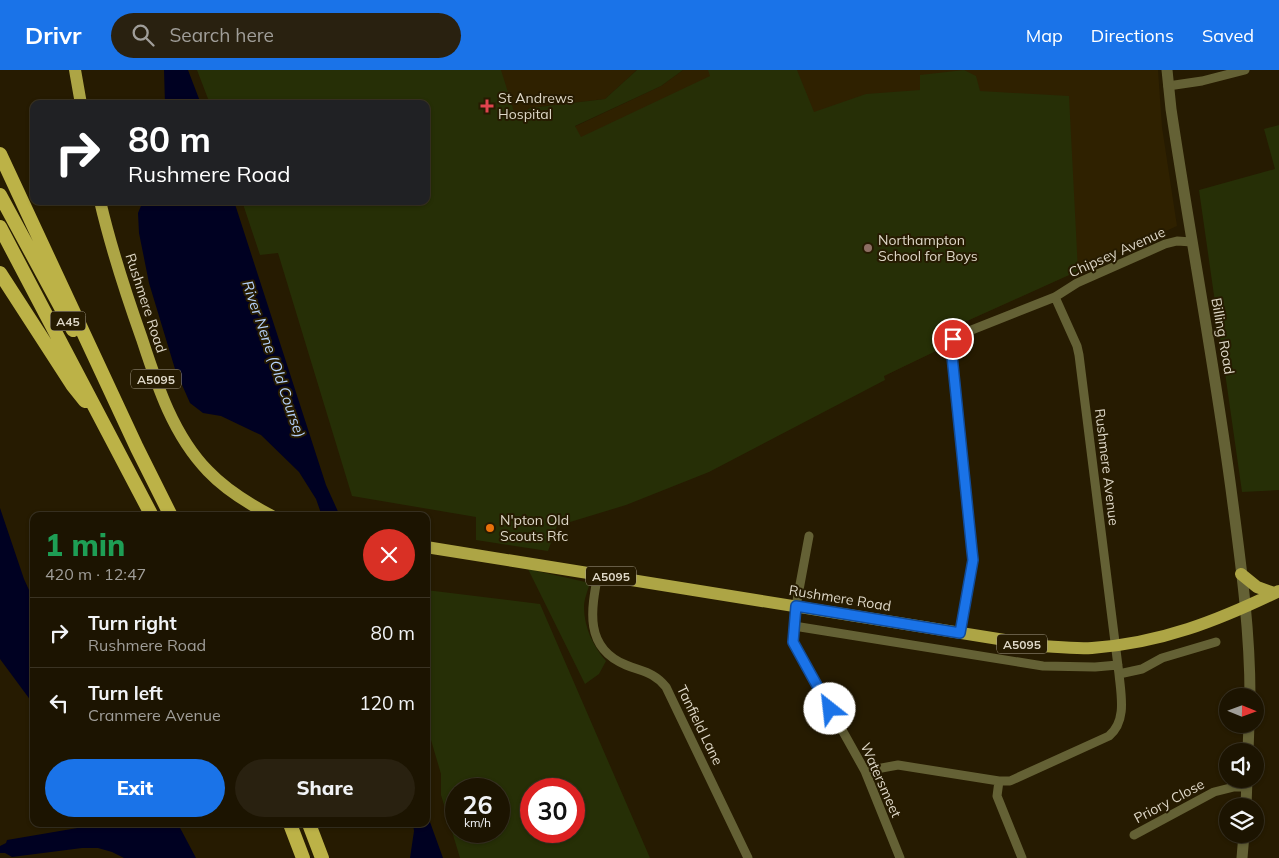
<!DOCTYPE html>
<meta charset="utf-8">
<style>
body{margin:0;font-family:Mulish,sans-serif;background:#292110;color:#f1f3f6;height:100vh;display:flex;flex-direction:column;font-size:19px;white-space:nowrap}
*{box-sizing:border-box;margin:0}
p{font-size:16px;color:#a09e99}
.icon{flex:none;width:28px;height:28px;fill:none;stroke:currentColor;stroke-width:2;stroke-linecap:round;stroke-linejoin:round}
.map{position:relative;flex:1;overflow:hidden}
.side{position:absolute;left:30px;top:442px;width:400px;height:315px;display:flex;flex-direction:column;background:#1c1401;border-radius:10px;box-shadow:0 1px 4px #0004,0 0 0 1px #3a3323}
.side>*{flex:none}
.guide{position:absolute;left:30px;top:30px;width:400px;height:105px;border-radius:10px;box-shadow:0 1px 4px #0004,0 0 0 1px #3a3323;background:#202124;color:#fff;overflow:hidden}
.needle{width:32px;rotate:91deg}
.controls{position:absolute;left:1219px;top:618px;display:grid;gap:10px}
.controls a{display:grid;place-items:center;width:45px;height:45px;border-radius:50%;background:#1c1401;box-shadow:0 1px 4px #0004,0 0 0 1px #3a3323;font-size:25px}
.speed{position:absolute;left:445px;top:708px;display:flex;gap:10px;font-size:25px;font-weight:700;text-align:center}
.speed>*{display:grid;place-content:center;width:65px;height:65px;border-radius:50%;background:#1c1401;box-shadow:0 1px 4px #0004,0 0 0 1px #3a3323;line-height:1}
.speed small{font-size:12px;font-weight:400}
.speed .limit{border:8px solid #d22;background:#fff;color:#111}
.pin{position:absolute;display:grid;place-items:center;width:42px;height:42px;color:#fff;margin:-21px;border:2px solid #fff;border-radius:50%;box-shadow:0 1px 5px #0007}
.me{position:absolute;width:55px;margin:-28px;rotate:331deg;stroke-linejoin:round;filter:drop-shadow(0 0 4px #0008)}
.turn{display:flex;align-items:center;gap:18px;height:105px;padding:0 15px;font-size:22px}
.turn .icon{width:65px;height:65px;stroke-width:2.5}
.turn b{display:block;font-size:35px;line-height:42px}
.round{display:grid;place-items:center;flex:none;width:52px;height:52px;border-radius:26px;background:#292110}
.head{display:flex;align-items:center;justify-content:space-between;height:85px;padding:0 15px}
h1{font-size:30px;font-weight:800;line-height:38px;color:#1e9e55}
.button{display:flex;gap:10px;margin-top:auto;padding:10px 15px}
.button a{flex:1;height:58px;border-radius:30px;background:#1a73e8;color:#fff;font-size:20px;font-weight:800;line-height:58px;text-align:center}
.button a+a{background:#292110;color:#f1f3f6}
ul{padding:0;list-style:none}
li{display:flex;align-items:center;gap:15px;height:70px;padding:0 15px;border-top:1px solid #3a3323}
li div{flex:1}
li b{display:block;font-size:19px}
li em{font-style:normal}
header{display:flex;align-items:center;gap:30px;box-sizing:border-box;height:70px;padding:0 25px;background:#1a73e8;color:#fff}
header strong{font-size:24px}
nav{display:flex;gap:28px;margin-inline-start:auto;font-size:18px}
.search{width:350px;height:45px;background:#292110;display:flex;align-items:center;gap:12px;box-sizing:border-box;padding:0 18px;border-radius:28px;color:#a09e99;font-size:19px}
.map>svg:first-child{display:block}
.built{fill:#2f2100}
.green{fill:#262f06;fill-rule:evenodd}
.water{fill:#000122}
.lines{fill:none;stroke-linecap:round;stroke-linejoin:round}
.minor{stroke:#646135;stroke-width:9}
.tertiary{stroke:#646135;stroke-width:11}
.primary{stroke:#ada545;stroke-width:12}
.trunk{stroke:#bcb247;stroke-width:14}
.route-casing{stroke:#114b97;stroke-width:12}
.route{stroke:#1a73e8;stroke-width:9}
.health-dot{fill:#e0444e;stroke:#261b01;stroke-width:2}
.education-dot{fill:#8d6e63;stroke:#261b01;stroke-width:2}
.food-dot{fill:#e8710a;stroke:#261b01;stroke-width:2}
.labels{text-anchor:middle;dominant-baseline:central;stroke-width:4;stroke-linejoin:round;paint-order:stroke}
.shield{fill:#261b01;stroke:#a79f8c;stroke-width:1}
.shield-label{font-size:12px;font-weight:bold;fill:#ded7c7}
.poi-label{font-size:14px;fill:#ded7c7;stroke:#261b01;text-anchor:start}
.street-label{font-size:14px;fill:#ded7c7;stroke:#261b01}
.water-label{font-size:15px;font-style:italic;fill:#b4d0f9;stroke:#261b01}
</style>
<header>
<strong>Drivr</strong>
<div class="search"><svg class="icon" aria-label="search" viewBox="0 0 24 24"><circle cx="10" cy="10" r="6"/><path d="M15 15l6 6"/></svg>Search here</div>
<nav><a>Map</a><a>Directions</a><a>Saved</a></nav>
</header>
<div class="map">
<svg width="1279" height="788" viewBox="0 0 1279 788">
<rect width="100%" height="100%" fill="#261b01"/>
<path class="built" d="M 237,0 L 637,0 L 605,29 L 530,38 L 501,59 L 426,34 Z
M 683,0 L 1158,0 L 1162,57 L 1177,156 L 947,260 L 942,266 L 940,279 L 884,306 L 557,65 L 661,16 Z"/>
<path class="green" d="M 197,0 L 501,0 L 516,48 L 530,38 L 605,29 L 637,0 L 683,0 L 661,16 L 575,56 L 581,67 L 710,6 L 708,0 L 797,0 L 814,42 L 866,24 L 920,20 L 920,5 L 964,0 L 976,6 L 980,21 L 1069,26 L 1078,201 L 947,260 L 942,266 L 940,279 L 884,306 L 885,310 L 709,402 L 626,435 L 557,456 L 548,481 L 476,470 L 476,447 L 352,426 L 278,183 L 260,185 L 242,131 L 426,131 L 426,34 L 210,34 Z
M 1279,55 L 1279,420 L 1242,422 L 1199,120 L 1275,99 L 1264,59 Z
M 528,499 L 590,513 C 588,520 584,529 584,537 C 584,557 593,576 606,591 L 599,604 L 585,614 Z
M 426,520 L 540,534 L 650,788 L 460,788 L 441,725 L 441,704 L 426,653 ZM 456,719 L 499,719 L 499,761 L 456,761 ZM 531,719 L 574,719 L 574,761 L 531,761 Z"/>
<path class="water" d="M 164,0 L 188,0 L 201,34 L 165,34 Z
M 143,131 L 234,131 L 326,415 L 340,446 L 322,446 L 316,429 L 299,402 L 261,365 L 221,346 L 203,343 L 190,333 L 175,299 L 149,213 L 139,163 L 138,143 Z
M 0,438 L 24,509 L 34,531 L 34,635 L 0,589 Z
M 426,741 L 443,788 L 410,788 L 414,761 L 413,754 L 426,754 Z
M 101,754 L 178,754 L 196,788 L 124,788 L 112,782 L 98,778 L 82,778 L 12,787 L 5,783 L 0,783 L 0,776 L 6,773 L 7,770 Z"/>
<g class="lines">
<path class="minor" d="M 1168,16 L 1202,11 L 1245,0
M 809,466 L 796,536 L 793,572 L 865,701 L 900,788
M 598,504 C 591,540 584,578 626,595 C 643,602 654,602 666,617 L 748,788
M 794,556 L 1043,596 L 1095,597 L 1118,595
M 959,563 L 973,489 L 972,481 L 952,286 C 951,276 951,271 959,265 L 1055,227 L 1077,213 L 1165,174 L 1177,171 L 1192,172
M 1119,604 L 1142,599 L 1162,588 L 1216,572
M 865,701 L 898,695 L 999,711 L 1010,711 L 1109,666 C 1127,651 1121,625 1119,604 L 1079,285 L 1077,276 L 1055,227
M 999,711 L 997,726 L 1022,788
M 1134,765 L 1214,722 L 1234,717 L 1246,717"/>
<path class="tertiary" d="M 1167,0 L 1171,39 C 1190,166 1214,292 1231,419 C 1240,488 1250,557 1250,626
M 1248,681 L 1249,654
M 1246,736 L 1247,709
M 1242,788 L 1244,764"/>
<path class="primary" d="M 75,0 L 81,34
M 100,131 C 111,178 126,224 142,269 C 157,315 173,365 208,401 C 226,420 249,434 272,446
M 426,477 L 1042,576 C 1058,577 1075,579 1092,578 C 1161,573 1217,551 1279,521
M 1241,504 L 1257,517 L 1274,523"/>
<path class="trunk" d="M 0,84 L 137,378 L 171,446
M 0,125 L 73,260
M 0,157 L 152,446
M 0,203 L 73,316 L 85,331
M 290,754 L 303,788
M 309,754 L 322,788"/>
</g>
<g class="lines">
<defs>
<path id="route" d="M 830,639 L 793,572 L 796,536 L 960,563 L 973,490 L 972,481 L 952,286 L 951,276 L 953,269"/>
</defs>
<use href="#route" class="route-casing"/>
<use href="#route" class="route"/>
</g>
<path class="health-dot" d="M484.5 28.5h5v5h5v5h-5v5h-5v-5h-5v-5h5z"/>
<circle class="education-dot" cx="868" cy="178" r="5"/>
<circle class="food-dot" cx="490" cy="458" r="5"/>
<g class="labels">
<g class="shield">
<rect x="50.5" y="241.5" width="35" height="19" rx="4"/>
<rect x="131" y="299.5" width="50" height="19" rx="4"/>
<rect x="586" y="496.5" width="50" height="19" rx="4"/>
<rect x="997" y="564.5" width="50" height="19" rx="4"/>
</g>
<g class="shield-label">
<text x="68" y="251">A45</text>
<text x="156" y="309">A5095</text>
<text x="611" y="506">A5095</text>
<text x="1022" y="574">A5095</text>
</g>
<g class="poi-label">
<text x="498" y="28">St Andrews<tspan x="498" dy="16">Hospital</tspan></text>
<text x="878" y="170">Northampton<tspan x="878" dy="16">School for Boys</tspan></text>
<text x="500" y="450">N'pton Old<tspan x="500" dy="16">Scouts Rfc</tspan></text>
</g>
<g class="street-label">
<text transform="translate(1117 182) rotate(-24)">Chipsey Avenue</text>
<text transform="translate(146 233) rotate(72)">Rushmere Road</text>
<text transform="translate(1223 266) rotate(80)">Billing Road</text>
<text transform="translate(1107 397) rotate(83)">Rushmere Avenue</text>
<text transform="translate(840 528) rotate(9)">Rushmere Road</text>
<text transform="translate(700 655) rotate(64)">Tanfield Lane</text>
<text transform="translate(881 710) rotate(66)">Watersmeet</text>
<text transform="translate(1169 731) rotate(-28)">Priory Close</text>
</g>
<g class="water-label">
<text transform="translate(274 289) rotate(71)">River Nene (Old Course)</text>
</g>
</g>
</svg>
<div class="controls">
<a><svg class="needle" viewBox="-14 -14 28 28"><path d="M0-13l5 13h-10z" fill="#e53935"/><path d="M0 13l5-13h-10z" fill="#a09e99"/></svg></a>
<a><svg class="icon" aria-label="sound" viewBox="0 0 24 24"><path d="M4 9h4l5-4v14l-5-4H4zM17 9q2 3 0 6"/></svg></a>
<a><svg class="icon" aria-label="layers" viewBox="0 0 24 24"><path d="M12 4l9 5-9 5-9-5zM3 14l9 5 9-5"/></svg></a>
</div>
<div class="speed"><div>26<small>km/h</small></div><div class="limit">30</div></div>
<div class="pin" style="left:953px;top:269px;background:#d93025"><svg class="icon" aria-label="arrive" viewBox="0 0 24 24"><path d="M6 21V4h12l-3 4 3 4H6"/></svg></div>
<svg class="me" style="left:830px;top:639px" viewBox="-20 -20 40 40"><circle r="19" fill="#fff"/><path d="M0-13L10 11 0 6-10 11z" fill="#1a73e8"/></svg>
<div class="guide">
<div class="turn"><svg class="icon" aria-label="right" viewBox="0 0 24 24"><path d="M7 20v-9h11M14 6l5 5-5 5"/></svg><div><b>80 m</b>Rushmere Road</div></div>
</div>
<section class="side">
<div class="head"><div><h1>1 min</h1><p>420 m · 12:47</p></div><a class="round" style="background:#d93025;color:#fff"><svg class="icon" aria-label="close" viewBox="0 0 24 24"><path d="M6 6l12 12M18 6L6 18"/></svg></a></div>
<ul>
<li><svg class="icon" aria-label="right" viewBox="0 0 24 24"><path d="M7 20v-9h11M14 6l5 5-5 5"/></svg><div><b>Turn right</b><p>Rushmere Road</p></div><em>80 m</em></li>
<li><svg class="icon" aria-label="left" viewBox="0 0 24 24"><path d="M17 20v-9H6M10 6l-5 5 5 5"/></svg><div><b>Turn left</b><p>Cranmere Avenue</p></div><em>120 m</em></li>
</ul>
<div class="button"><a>Exit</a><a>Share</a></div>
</section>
</div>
